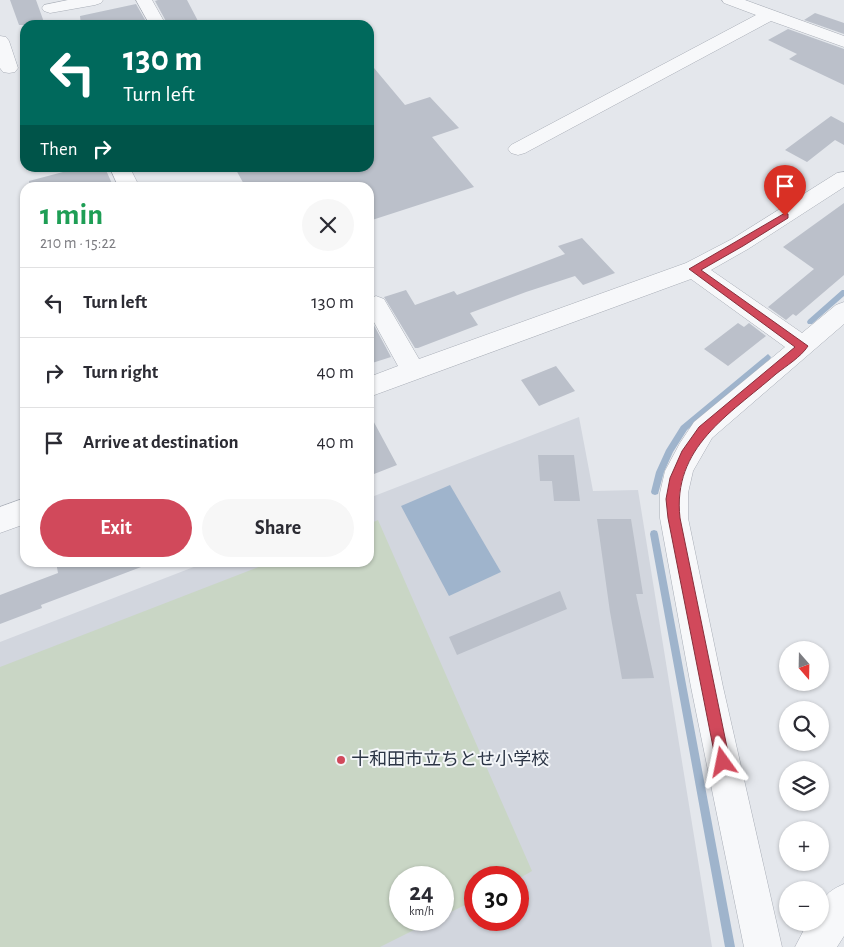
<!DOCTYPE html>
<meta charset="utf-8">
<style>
body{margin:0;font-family:"Alegreya Sans","Noto Sans JP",sans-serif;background:#f7f7f7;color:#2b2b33;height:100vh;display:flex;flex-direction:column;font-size:19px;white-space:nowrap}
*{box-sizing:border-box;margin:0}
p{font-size:16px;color:#7c7c81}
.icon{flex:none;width:28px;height:28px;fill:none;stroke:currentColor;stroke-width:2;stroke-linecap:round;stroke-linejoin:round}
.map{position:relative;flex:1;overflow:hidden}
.sheet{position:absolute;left:20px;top:182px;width:354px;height:385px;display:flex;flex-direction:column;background:#fff;border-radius:15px;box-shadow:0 1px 4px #0004}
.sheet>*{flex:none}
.banner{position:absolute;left:20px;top:20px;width:354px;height:152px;border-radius:15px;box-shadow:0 1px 4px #0004;background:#00695c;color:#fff;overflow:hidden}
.needle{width:32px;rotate:160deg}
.tools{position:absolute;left:779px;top:641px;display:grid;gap:10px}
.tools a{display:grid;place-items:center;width:50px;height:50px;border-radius:50%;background:#fff;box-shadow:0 1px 4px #0004;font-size:25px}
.speed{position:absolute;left:389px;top:866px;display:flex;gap:10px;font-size:25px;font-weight:700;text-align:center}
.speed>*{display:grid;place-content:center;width:65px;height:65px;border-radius:50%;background:#fff;box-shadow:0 1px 4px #0004;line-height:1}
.speed small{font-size:12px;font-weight:400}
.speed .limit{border:8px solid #d22;background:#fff;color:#111}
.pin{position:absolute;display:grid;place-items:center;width:42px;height:42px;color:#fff;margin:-51px -21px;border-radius:50% 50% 50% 0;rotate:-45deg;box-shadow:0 0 5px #0007}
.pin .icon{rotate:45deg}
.me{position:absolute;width:55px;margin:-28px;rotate:348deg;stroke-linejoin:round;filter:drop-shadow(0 0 4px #0008)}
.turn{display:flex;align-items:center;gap:18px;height:105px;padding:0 20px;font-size:22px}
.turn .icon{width:65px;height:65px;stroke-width:2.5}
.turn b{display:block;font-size:35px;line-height:42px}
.then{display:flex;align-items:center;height:48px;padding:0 20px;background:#0003;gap:10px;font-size:19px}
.round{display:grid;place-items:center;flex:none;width:52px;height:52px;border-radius:26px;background:#f7f7f7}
.head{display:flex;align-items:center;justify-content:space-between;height:85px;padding:0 20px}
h1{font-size:30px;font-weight:700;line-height:38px;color:#1e9e55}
.primary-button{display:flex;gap:10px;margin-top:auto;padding:10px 20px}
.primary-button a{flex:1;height:58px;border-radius:30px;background:#d1495b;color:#fff;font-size:20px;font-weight:700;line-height:58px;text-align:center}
.primary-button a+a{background:#f7f7f7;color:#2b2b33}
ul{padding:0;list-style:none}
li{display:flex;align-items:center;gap:15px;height:70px;padding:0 20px;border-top:1px solid #e1e1e2}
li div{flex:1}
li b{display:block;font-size:19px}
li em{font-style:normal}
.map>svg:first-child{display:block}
.built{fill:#d2d6de;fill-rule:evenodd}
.green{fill:#c9d6c5}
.water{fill:#9fb4cc}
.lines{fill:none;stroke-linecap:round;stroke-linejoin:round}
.stream{fill:#9fb4cc;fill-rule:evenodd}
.building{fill:#bbc0ca}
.minor-casing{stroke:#a9aeb7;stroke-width:1}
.minor{fill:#f7f8fa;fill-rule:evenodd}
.route{fill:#d1495b;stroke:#882f3b}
.poi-dot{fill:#d1495b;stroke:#f4f6f9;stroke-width:2}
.labels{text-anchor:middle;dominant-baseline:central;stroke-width:4;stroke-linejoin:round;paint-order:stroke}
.near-poi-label{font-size:18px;fill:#2b3445;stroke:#f4f6f9;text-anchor:start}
</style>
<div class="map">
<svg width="844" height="947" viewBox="0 0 844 947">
<rect width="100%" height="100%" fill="#e4e7ec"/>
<path class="built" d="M 579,417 L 593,491 L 638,490 L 712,947 L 0,947 L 0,642 L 204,563 L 369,562 L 369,498 ZM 400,878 L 442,878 L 442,920 L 400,920 ZM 475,878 L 518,878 L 518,920 L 475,920 Z"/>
<path class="green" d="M 378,520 L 532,871 L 518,879 L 475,878 L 475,900 L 443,916 L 442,878 L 400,878 L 400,920 L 434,920 L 380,947 L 0,947 L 0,667 L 269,563 L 369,562 L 369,524 Z"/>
<path class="water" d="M 450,485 L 501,572 L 449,596 L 401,506 Z"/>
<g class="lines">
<path class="stream" d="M 842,290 L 844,290 L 844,296 L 812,324 L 808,324 L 807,322 L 808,320 Z
M 768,354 L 771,357 L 770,359 L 687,430 L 673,452 L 664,472 L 658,494 L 655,495 L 652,494 L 651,492 L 656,472 L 666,450 L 681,426 Z
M 654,530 L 657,531 L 658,534 L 735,947 L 725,947 L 650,534 L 651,531 Z"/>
</g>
<path class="building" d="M 10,0 L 36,0 L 45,25 L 19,25 Z
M 158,0 L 187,0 L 198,21 L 168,25 L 155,1 Z
M 136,4 L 148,25 L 81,25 L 80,16 Z
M 815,13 L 844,23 L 844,34 L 804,20 Z
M 788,29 L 844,49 L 844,85 L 789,59 L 797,54 L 768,40 Z
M 369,62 L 405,105 L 430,97 L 459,128 L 432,137 L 474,187 L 369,221 L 369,188 L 246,188 L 235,168 L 369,168 Z
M 831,116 L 844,123 L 844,145 L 835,140 L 807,162 L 785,150 Z
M 78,168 L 105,168 L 114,188 L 30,188 L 29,181 Z
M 844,203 L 844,275 L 796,316 L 793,314 L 786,320 L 768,307 L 814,269 L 783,247 Z
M 582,238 L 615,273 L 583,285 L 575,276 L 526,292 L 470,313 L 478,325 L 418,348 L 415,348 L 384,297 L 406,290 L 415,305 L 454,291 L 457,295 L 565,254 L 558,246 Z
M 369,316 L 391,357 L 369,364 Z
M 738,323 L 744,327 L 749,323 L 766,336 L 728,366 L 704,349 Z
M 556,366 L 575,391 L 539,406 L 521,380 Z
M 369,413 L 397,465 L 369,476 Z
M 538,455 L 574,455 L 580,501 L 554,501 L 552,481 L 540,481 Z
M 597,519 L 631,519 L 643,594 L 636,594 L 654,678 L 622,679 L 610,612 Z
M 56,562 L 149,562 L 149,564 L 41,605 L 42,608 L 0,624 L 0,595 L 58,573 Z
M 560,591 L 567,609 L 457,655 L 449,637 Z"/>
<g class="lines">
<defs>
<path id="minor" d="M 68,0 L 103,0 L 101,3 L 95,5 L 50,13 L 44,11 L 42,8 L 44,5 Z
M 136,0 L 152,0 L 166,25 L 150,25 Z
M 722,0 L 745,0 L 844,36 L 844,47 L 771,21 L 525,153 L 518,155 L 511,153 L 508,149 L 511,145 L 756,15 L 724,3 Z
M 0,36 L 6,37 L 9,41 L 18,68 L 15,72 L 9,73 L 3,72 L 0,68 Z
M 110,168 L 130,168 L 140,188 L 119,188 Z
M 844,172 L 844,187 L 748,249 L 711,270 L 802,333 L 836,305 L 844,302 L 844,324 L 712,438 L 693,471 L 688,493 L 688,518 L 723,687 L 782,947 L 744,947 L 691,687 L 660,518 L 660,493 L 665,471 L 680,443 L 694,422 L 785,347 L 691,279 L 369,397 L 369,377 L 398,366 L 369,313 L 369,299 L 376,296 L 384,299 L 419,359 L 686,263 L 732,239 L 837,173 Z
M 25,498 L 25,524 L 0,533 L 0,507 Z
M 844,884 L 844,936 L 837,947 L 795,947 L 808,922 L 820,922 C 820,901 823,893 844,884 Z"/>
</defs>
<use href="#minor" class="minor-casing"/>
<use href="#minor" class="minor"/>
</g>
<path class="route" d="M 785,213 L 788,214 L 788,218 L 743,246 L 701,270 L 808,346 C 801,357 786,366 776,374 C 729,415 672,447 680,518 L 730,762 L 728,767 L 723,769 L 718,767 L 716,762 L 668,518 L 666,499 L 670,478 L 682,451 L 699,427 L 795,347 L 689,269 Z"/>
<circle class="poi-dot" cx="341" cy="760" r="5"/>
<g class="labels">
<g class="near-poi-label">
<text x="351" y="760">十和田市立ちとせ小学校</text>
</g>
</g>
</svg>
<div class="tools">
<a><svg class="needle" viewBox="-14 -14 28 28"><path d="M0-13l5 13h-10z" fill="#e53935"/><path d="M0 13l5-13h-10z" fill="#7c7c81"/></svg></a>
<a><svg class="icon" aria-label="search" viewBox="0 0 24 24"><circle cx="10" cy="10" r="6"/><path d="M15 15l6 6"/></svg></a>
<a><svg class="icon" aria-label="layers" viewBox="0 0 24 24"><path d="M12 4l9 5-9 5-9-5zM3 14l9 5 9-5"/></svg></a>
<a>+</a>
<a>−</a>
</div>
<div class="speed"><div>24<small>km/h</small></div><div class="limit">30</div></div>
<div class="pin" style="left:785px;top:216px;background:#d93025"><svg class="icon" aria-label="arrive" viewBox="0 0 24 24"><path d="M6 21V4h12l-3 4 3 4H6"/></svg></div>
<svg class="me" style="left:723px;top:762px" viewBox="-20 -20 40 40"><path d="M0-17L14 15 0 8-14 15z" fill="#d1495b" stroke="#fff" stroke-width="4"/></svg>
<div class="banner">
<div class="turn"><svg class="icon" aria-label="left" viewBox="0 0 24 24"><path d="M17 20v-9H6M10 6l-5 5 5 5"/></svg><div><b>130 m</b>Turn left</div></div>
<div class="then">Then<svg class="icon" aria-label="right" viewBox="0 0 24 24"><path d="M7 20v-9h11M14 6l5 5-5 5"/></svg></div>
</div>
<section class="sheet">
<div class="head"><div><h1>1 min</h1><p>210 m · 15:22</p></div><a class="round"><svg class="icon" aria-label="close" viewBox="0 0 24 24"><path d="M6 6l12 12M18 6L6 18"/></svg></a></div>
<ul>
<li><svg class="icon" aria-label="left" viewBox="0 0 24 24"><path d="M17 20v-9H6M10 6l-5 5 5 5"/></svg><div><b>Turn left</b></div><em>130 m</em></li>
<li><svg class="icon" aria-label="right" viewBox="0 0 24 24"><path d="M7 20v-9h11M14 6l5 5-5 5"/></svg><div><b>Turn right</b></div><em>40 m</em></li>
<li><svg class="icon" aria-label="arrive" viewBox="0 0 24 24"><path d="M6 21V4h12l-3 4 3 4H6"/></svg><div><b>Arrive at destination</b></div><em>40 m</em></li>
</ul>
<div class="primary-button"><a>Exit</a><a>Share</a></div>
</section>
</div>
